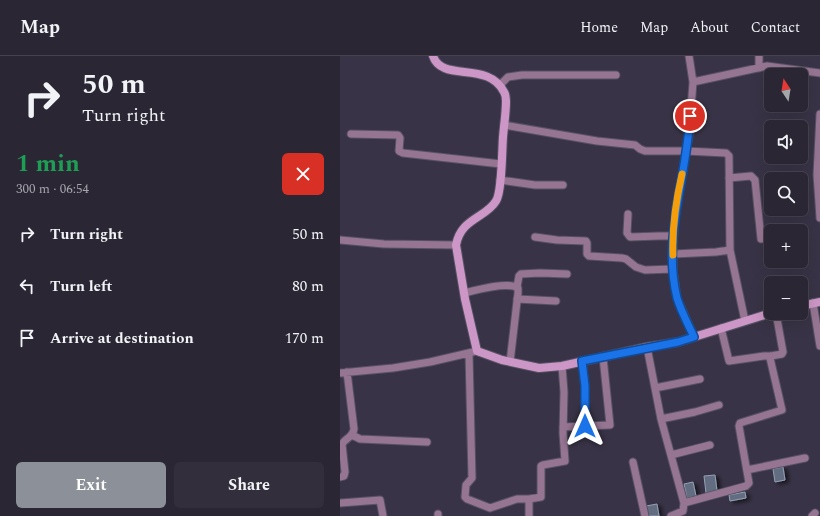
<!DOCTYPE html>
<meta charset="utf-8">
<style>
body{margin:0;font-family:Spectral,serif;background:#322e3c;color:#f1f3f6;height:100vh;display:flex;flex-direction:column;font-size:15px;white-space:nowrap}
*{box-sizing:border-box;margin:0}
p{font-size:13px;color:#a5a5ac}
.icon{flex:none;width:22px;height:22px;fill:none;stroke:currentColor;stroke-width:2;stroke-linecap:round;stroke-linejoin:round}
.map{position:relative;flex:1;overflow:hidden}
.details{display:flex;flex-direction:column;background:#2a2634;width:340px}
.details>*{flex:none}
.top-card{background:#2a2634;color:#f1f3f6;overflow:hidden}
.needle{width:26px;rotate:348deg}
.tools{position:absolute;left:424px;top:12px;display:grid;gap:8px}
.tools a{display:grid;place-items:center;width:44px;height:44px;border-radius:6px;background:#2a2634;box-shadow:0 4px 16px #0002,0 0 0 1px #46434f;font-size:20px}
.pin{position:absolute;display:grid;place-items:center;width:34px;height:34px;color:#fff;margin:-17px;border:2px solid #fff;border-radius:50%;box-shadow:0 1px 4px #0007}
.me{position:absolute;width:44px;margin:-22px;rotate:0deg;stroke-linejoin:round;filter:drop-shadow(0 0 3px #0008)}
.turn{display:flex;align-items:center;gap:14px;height:84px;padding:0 16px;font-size:18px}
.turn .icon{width:52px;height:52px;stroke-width:2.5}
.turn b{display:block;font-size:28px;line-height:34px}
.round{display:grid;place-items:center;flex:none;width:42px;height:42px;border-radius:6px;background:#322e3c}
.headline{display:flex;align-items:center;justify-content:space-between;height:68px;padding:0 16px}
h1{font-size:24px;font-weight:700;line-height:30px;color:#1e9e55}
.primary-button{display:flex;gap:8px;margin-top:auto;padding:8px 16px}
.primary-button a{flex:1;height:46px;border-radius:6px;background:#8c9099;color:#fff;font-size:16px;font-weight:700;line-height:46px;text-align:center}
.primary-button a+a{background:#322e3c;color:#f1f3f6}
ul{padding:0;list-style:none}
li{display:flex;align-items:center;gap:12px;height:52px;padding:0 16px}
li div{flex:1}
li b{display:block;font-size:15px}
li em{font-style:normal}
header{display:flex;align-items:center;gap:24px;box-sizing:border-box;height:56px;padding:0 20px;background:#2a2634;border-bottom:1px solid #46434f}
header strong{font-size:19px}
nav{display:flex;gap:22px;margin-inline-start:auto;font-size:14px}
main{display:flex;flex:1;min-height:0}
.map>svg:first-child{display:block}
.building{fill:#626d81;stroke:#94a0b5;filter:url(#shadow)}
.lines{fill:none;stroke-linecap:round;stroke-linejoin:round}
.street-casing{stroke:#565163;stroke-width:9}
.secondary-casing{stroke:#565163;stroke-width:10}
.street{stroke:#967592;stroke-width:7}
.secondary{stroke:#cc97c6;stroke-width:8}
.route-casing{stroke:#114b97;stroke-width:10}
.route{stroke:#1a73e8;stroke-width:7}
.slow{stroke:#f59e0b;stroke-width:7}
</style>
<header>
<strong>Map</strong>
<nav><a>Home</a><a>Map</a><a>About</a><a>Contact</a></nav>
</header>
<main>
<section class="details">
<div class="top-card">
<div class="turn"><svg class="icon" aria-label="right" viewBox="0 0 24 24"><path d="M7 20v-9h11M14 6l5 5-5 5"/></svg><div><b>50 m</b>Turn right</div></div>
</div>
<div class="headline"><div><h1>1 min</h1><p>300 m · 06:54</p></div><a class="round" style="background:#d93025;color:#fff"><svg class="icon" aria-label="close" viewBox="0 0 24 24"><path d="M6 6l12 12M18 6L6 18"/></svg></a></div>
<ul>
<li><svg class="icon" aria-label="right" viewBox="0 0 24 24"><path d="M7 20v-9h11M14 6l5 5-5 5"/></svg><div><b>Turn right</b></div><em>50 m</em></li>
<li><svg class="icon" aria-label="left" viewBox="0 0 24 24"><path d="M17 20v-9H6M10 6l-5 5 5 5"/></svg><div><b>Turn left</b></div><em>80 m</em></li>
<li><svg class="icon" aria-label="arrive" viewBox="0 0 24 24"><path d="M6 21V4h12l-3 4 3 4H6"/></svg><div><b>Arrive at destination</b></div><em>170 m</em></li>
</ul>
<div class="primary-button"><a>Exit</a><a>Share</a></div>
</section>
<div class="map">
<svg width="480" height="460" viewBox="0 0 480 460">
<defs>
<filter id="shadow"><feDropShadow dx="3.5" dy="2" stdDeviation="2" flood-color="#0009"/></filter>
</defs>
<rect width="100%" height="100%" fill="#383346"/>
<path class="building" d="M 443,411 L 445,424 L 435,426 L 433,413 Z
M 375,419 L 377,435 L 366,437 L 364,420 Z
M 353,426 L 356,440 L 347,442 L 344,428 Z
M 405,436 L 406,442 L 390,445 L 389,439 Z
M 317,448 L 319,460 L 307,460 L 306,450 Z"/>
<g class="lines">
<defs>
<path id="street" d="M 349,0 L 353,26 L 349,80 L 336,152 L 333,189 L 333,213 L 337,242 L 354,281
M 419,12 L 419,0
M 353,26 L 427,10 L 480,17
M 160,29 L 168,21 L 182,19 L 276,19
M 480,58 L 477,119 L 480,162
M 164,69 L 257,85 L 295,89 L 300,93 L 305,95 L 346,95 L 386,97 L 389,100 L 390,194 L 405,265
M 11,78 L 58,79 L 60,82 L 59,95 L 63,97 L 161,108
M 389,122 L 411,120 L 415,124 L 421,183
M 160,124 L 195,129 L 223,129
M 288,158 L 287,177 L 290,181 L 319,180 L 333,180
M 195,181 L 217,184 L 246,185 L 247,187 L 247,198 L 249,200 L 282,202 L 286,203 L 296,211 L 305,214 L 333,213
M 0,184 L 44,188 L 116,189
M 333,198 L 376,196 L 390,194
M 177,231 L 179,220 L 181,218 L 200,217 L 227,218
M 124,237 C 137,234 167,225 178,232 L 178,237 L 170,306
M 177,243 L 216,245
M 473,247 L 480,290
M 381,272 L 389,305 L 424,300 L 430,300
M 307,291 L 321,363 L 344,447 L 343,455 L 331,460
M 129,298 L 132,422 L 126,429 L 125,441 L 127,443 L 150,452 L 177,443 L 189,443
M 242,305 L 245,330 L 245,370
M 0,317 L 53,312 L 90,306 L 133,296
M 315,332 L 360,323
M 321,363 L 355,356 L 379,349
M 223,371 L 270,369 L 263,301
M 12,379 L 20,383 L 87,386
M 331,399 L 370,389
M 293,406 L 305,460
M 407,414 L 465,402
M 0,421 L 4,420 L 5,416 L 2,388 C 6,382 13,381 14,373 L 7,316
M 0,447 L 40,444 L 43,460
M 344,447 L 406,430 L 409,427 L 399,370 L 400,367 L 442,354 L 430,302 L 431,300 L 442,298 L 443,296 L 436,257
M 98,458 L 98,460
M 189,460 L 189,443 L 201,441 L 201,410 L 203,409 L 225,405 L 223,377 L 224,336 L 222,310
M 472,460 L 475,457"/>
<path id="secondary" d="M 93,0 C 102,27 148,4 164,36 C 166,39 166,42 166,45 C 166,57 164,69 163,81 C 162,94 162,136 156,145 C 146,162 121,162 116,189 L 125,243 L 137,295 L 162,304 L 199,312 L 222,310 L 307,291 L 338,286 L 431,257
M 461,250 L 480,246"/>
</defs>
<use href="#street" class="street-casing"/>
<use href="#secondary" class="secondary-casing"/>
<use href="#street" class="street"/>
<use href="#secondary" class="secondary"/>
</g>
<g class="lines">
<defs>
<path id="route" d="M 245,370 L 245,330 L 242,305 L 338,286 L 354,281 C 348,268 341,255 337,242 C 322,181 347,121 350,60"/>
</defs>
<use href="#route" class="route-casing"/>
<use href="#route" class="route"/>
<path class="slow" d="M 333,199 C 332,172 336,144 342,118"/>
</g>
</svg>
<div class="tools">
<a><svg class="needle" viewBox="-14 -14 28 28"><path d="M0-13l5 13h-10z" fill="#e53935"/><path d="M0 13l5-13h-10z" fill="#a5a5ac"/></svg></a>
<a><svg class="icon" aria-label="sound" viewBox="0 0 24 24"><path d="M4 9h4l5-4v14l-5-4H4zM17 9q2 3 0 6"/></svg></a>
<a><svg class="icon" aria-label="search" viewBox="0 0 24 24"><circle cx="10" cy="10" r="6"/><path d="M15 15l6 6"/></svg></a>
<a>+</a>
<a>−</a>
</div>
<div class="pin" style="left:350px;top:60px;background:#d93025"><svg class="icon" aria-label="arrive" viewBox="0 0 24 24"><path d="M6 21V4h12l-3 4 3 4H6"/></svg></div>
<svg class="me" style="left:245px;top:370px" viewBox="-20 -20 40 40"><path d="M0-17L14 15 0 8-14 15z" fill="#1a73e8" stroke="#fff" stroke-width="4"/></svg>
</div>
</main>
